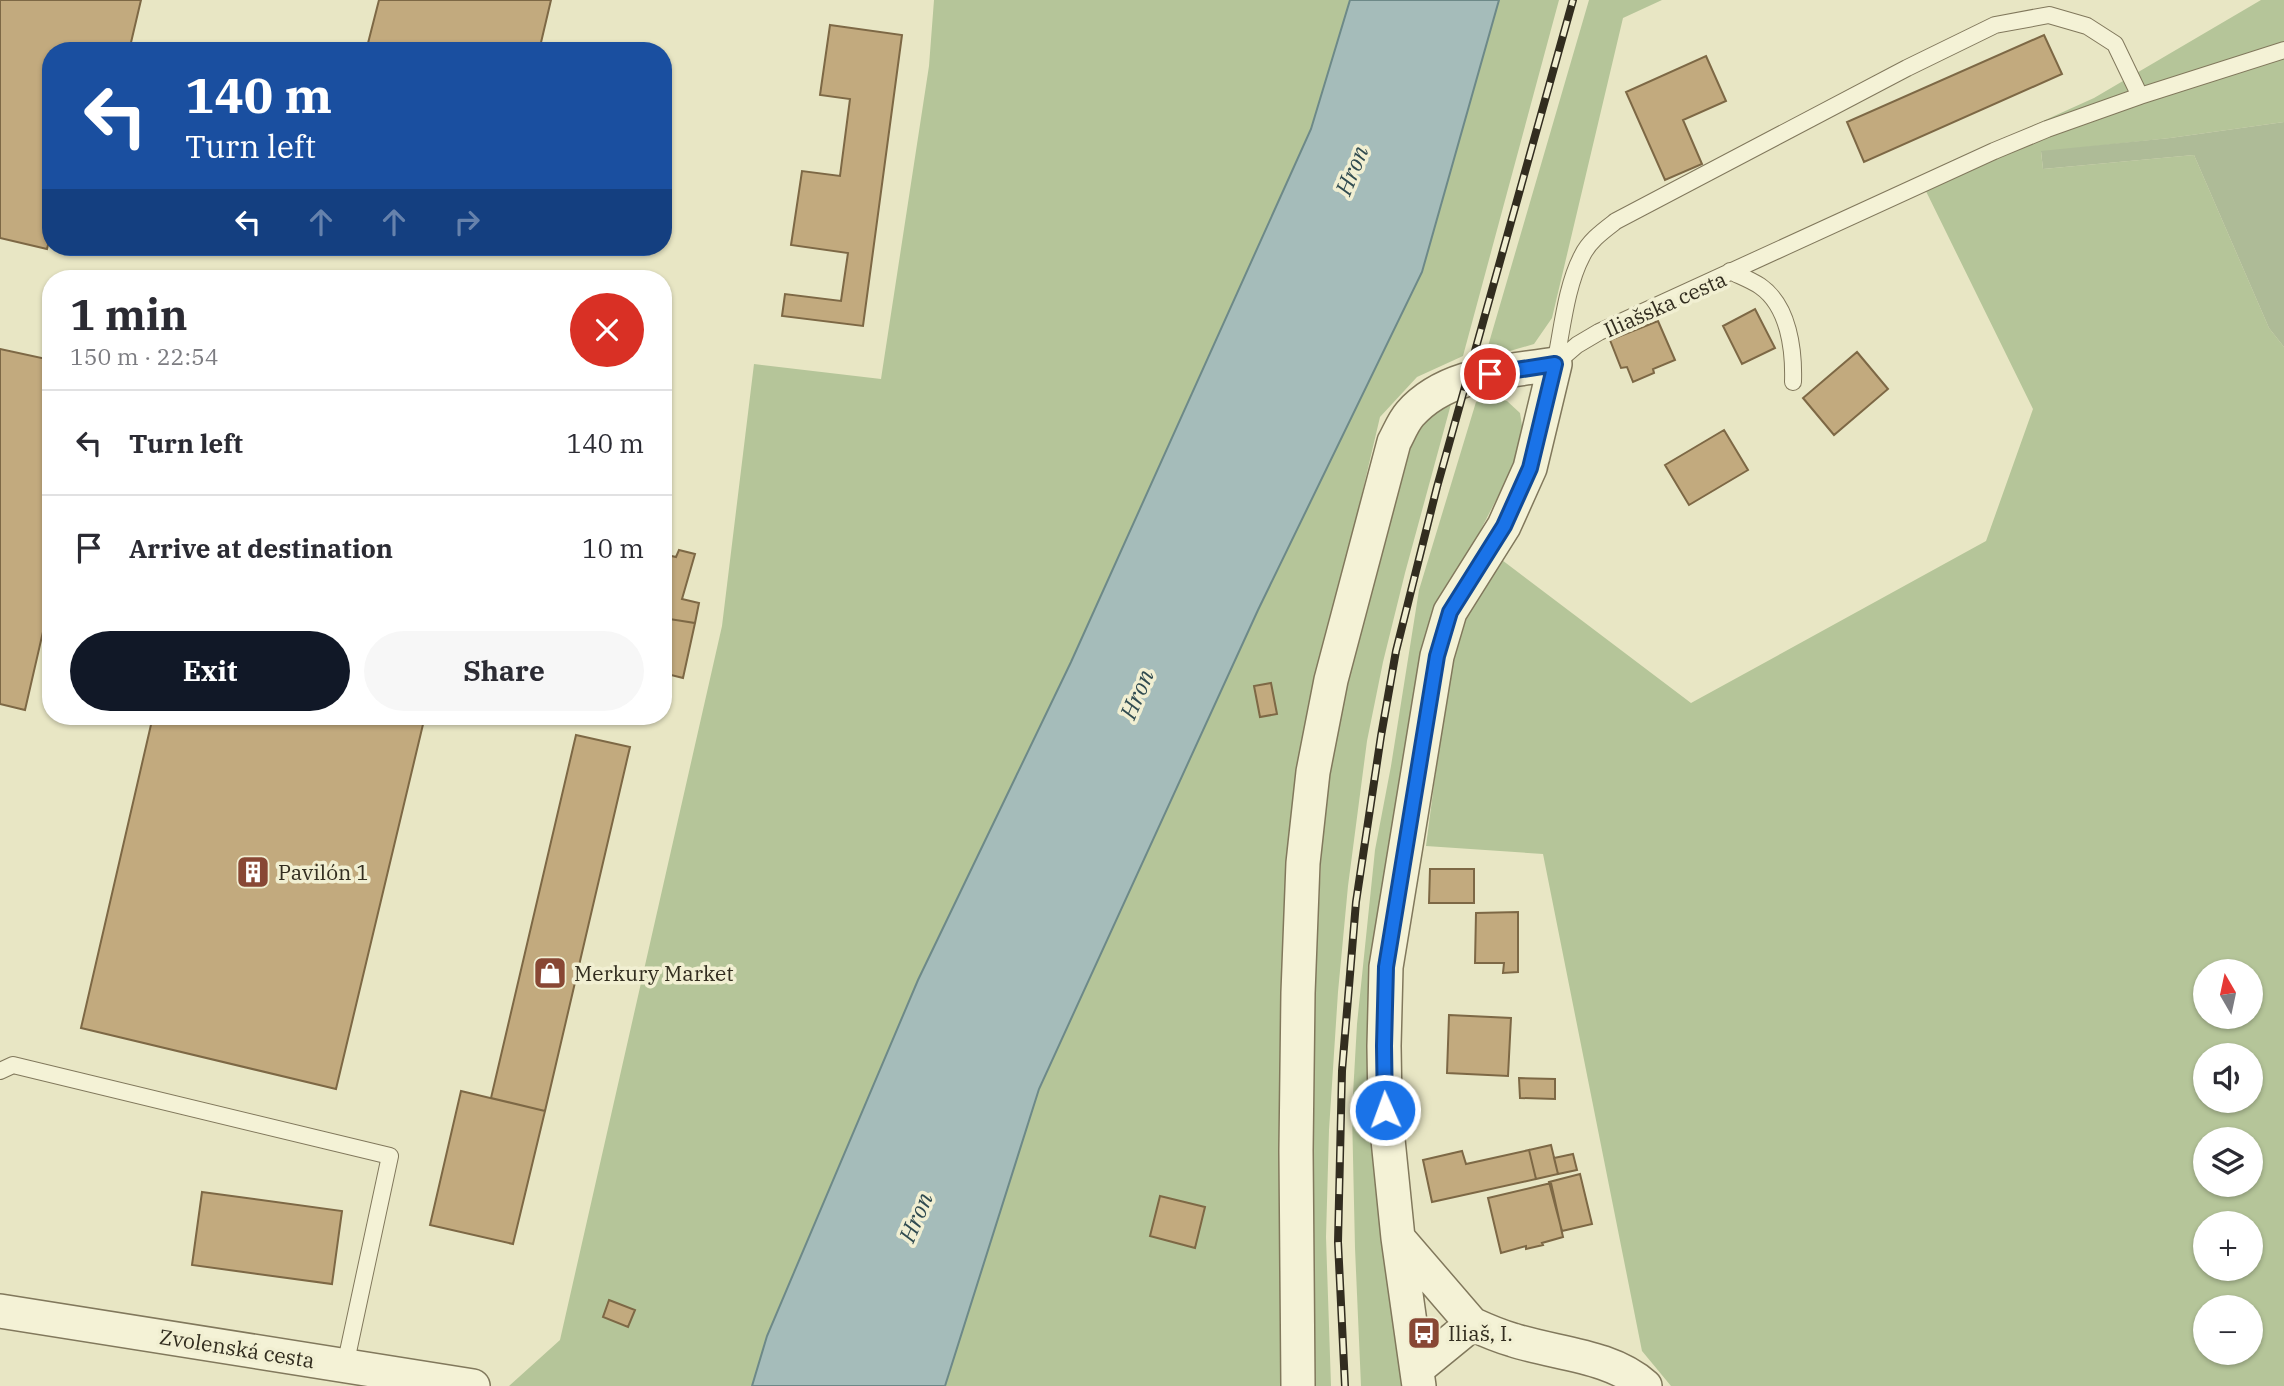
<!DOCTYPE html>
<meta charset="utf-8">
<style>
body{margin:0;font-family:"IBM Plex Serif",serif;background:#f7f7f7;color:#2b2b33;height:100vh;display:flex;flex-direction:column;font-size:26px;white-space:nowrap}
*{box-sizing:border-box;margin:0}
p{font-size:23px;color:#7c7c81}
.icon{flex:none;width:38px;height:38px;fill:none;stroke:currentColor;stroke-width:2;stroke-linecap:round;stroke-linejoin:round}
.map{position:relative;flex:1;overflow:hidden}
.details{position:absolute;left:42px;top:270px;width:630px;height:455px;display:flex;flex-direction:column;background:#fff;border-radius:28px;box-shadow:0 2px 5px #0004}
.details>*{flex:none}
.guide{position:absolute;left:42px;top:42px;width:630px;height:214px;border-radius:28px;box-shadow:0 2px 5px #0004;background:#1a4fa0;color:#fff;overflow:hidden}
.needle{width:46px;rotate:351deg}
.controls{position:absolute;left:2193px;top:959px;display:grid;gap:14px}
.controls a{display:grid;place-items:center;width:70px;height:70px;border-radius:50%;background:#fff;box-shadow:0 2px 5px #0004;font-size:35px}
.pin{position:absolute;display:grid;place-items:center;width:60px;height:60px;color:#fff;margin:-30px;border:4px solid #fff;border-radius:50%;box-shadow:0 2px 7px #0007}
.me{position:absolute;width:77px;margin:-38px;rotate:358deg;stroke-linejoin:round;filter:drop-shadow(0 0 5px #0008)}
.turn{display:flex;align-items:center;gap:24px;height:147px;padding:0 28px;font-size:32px}
.turn .icon{width:91px;height:91px;stroke-width:2.5}
.turn b{display:block;font-size:49px;line-height:60px}
.lanes{display:flex;align-items:center;height:66px;padding:0 28px;background:#0003;justify-content:center;gap:35px;direction:ltr}
.lanes .off{opacity:.35}
.round{display:grid;place-items:center;flex:none;width:74px;height:74px;border-radius:37px;background:#f7f7f7}
.overview{display:flex;align-items:center;justify-content:space-between;height:119px;padding:0 28px}
h1{font-size:42px;font-weight:700;line-height:52px}
.button{display:flex;gap:14px;margin-top:auto;padding:14px 28px}
.button a{flex:1;height:80px;border-radius:42px;background:#111827;color:#fff;font-size:28px;font-weight:700;line-height:80px;text-align:center}
.button a+a{background:#f7f7f7;color:#2b2b33}
ul{padding:0;list-style:none}
li{display:flex;align-items:center;gap:21px;height:105px;padding:0 28px;border-top:2px solid #e1e1e2}
li div{flex:1}
li b{display:block;font-size:26px}
li em{font-style:normal}
.map>svg:first-child{display:block}
.green{fill:#b5c599;fill-rule:evenodd}
.cemetery{fill:#aebb97}
.water{fill:#a5bcba;stroke:#6d8988;stroke-width:2}
.building{fill:#c2aa7e;stroke:#7d6845;stroke-width:2}
.lines{fill:none;stroke-linecap:round;stroke-linejoin:round}
.lane-casing{stroke:#81785c;stroke-width:18}
.street-casing{stroke:#81785c;stroke-width:36}
.lane{stroke:#f4f2d6;stroke-width:16}
.street{stroke:#f4f2d6;stroke-width:33}
.rail-casing{stroke:#322d1f;stroke-width:8}
.rail{stroke:#f1efd2;stroke-width:5;stroke-dasharray:16;stroke-linecap:butt}
.route-casing{stroke:#114b97;stroke-width:18}
.route{stroke:#1a73e8;stroke-width:12}
.labels{text-anchor:middle;dominant-baseline:central;stroke-width:7;stroke-linejoin:round;paint-order:stroke}
.street-label{font-size:21px;fill:#322d1f;stroke:#f1efd2}
.poi-label{font-size:21px;fill:#322d1f;stroke:#f1efd2;text-anchor:start}
.water-label{font-size:23px;font-style:italic;fill:#304b50;stroke:#f1efd2}
</style>
<div class="map">
<svg width="2284" height="1386" viewBox="0 0 2284 1386">
<rect width="100%" height="100%" fill="#e8e6c4"/>
<path class="green" d="M 934,0 L 1350,0 L 1311,129 L 1071,662 L 918,980 L 767,1336 L 752,1386 L 509,1386 L 560,1340 L 722,626 L 754,364 L 881,379 L 929,66 Z
M 1499,0 L 1559,0 L 1463,356 L 1417,377 L 1380,417 L 1295,779 L 1281,1185 L 1283,1386 L 945,1386 L 1031,1088 L 1258,610 L 1422,272 Z
M 1589,0 L 1662,0 L 1623,18 L 1552,318 L 1534,344 L 1503,353 L 1486,353 Z
M 2261,0 L 2284,0 L 2284,122 L 2170,138 L 2041,152 L 2043,169 L 2194,155 L 2269,328 L 2284,347 L 2284,1386 L 1671,1386 L 1642,1351 L 1543,854 L 1426,846 L 1449,670 L 1465,614 L 1498,557 L 1691,703 L 1986,541 L 2033,409 L 1919,177 L 2094,98 ZM 2205,971 L 2250,971 L 2250,1017 L 2205,1017 ZM 2205,1055 L 2250,1055 L 2250,1101 L 2205,1101 ZM 2205,1139 L 2250,1139 L 2250,1185 L 2205,1185 ZM 2205,1223 L 2250,1223 L 2250,1269 L 2205,1269 ZM 2205,1307 L 2250,1307 L 2250,1353 L 2205,1353 Z
M 1489,398 L 1507,401 L 1520,413 L 1523,432 L 1514,465 L 1476,539 L 1443,590 L 1426,633 L 1393,846 L 1406,1386 L 1361,1386 L 1355,1248 L 1352,1112 L 1357,1024 L 1375,850 L 1391,766 L 1419,590 L 1476,402 Z
M 1451,404 L 1405,573 L 1383,662 L 1367,741 L 1348,886 L 1338,992 L 1329,1130 L 1326,1237 L 1331,1386 L 1314,1386 L 1315,1284 L 1309,1175 L 1314,1007 L 1324,801 L 1338,720 L 1413,433 L 1440,407 Z"/>
<path class="cemetery" d="M 2284,122 L 2284,347 L 2269,328 L 2194,155 L 2043,169 L 2041,151 L 2170,138 Z"/>
<path class="water" d="M 1350,0 L 1499,0 L 1422,272 L 1258,610 L 1039,1089 L 945,1386 L 752,1386 L 767,1336 L 918,980 L 1071,662 L 1311,129 Z"/>
<path class="building" d="M 0,0 L 141,0 L 129,51 L 51,51 L 51,233 L 47,249 L 0,238 Z
M 379,0 L 551,0 L 539,51 L 366,51 Z
M 830,25 L 902,35 L 863,326 L 782,316 L 785,294 L 841,301 L 848,253 L 791,245 L 802,171 L 840,176 L 850,99 L 820,95 Z
M 2044,35 L 2062,74 L 1864,162 L 1847,122 Z
M 1706,56 L 1726,101 L 1683,120 L 1702,164 L 1665,180 L 1626,92 Z
M 1755,309 L 1775,348 L 1742,364 L 1723,326 Z
M 1658,321 L 1675,360 L 1653,369 L 1654,373 L 1633,382 L 1627,367 L 1621,368 L 1610,340 Z
M 0,349 L 51,360 L 51,597 L 25,710 L 0,704 Z
M 1857,352 L 1888,389 L 1834,435 L 1803,398 Z
M 1724,430 L 1748,470 L 1689,505 L 1665,465 Z
M 679,550 L 695,554 L 682,599 L 699,603 L 695,623 L 663,618 L 663,554 L 676,557 Z
M 663,618 L 695,623 L 683,678 L 663,673 Z
M 1271,683 L 1277,714 L 1260,717 L 1254,686 Z
M 153,716 L 425,716 L 336,1089 L 81,1028 Z
M 576,735 L 630,747 L 545,1111 L 491,1098 Z
M 1430,869 L 1474,869 L 1474,903 L 1429,903 Z
M 1518,912 L 1518,972 L 1503,973 L 1504,963 L 1475,963 L 1476,913 Z
M 1449,1015 L 1511,1018 L 1508,1076 L 1447,1073 Z
M 1519,1078 L 1555,1079 L 1555,1099 L 1520,1098 Z
M 461,1091 L 545,1111 L 513,1244 L 430,1225 Z
M 1551,1145 L 1558,1174 L 1536,1179 L 1529,1150 Z
M 1529,1150 L 1536,1179 L 1432,1202 L 1423,1160 L 1462,1151 L 1466,1164 Z
M 1573,1154 L 1577,1170 L 1558,1174 L 1554,1158 Z
M 1580,1174 L 1592,1224 L 1562,1231 L 1549,1182 Z
M 1551,1183 L 1563,1237 L 1542,1243 L 1543,1245 L 1526,1249 L 1526,1246 L 1501,1253 L 1488,1198 Z
M 202,1192 L 342,1211 L 332,1284 L 192,1265 Z
M 1160,1196 L 1205,1207 L 1195,1248 L 1150,1236 Z
M 609,1300 L 635,1310 L 628,1327 L 603,1317 Z"/>
<g class="lines">
<defs>
<path id="lane" d="M 1730,271 C 1740,276 1751,280 1760,286 C 1789,306 1794,350 1793,382
M 1555,364 L 1577,345 L 1599,332 L 1994,151 L 2047,129 L 2140,96 L 2284,50
M 1555,364 C 1562,331 1566,286 1582,256 C 1589,241 1603,231 1616,221 L 1907,68 L 1995,25 L 2049,15 L 2087,26 L 2115,44 L 2140,96
M 0,1071 L 13,1065 L 390,1156 L 345,1366"/>
<path id="street" d="M 1398,1238 L 1472,1324
M 0,1311 L 473,1386
M 1417,1369 L 1472,1324 C 1485,1330 1499,1336 1513,1340 C 1556,1354 1610,1355 1645,1386
M 1298,1386 L 1296,1151 L 1298,993 L 1303,863 L 1313,772 L 1331,680 L 1394,442 C 1399,433 1403,422 1410,414 C 1446,373 1505,372 1555,364 L 1530,468 L 1504,526 L 1450,612 L 1437,656 L 1386,967 L 1384,1046 L 1385,1110 L 1398,1238 L 1419,1386"/>
</defs>
<use href="#lane" class="lane-casing"/>
<use href="#street" class="street-casing"/>
<use href="#lane" class="lane"/>
<use href="#street" class="street"/>
<defs>
<path id="rail" d="M 1345,1386 L 1338,1242 L 1342,1071 L 1356,902 L 1381,736 L 1396,651 L 1437,487 L 1573,0"/>
</defs>
<use href="#rail" class="rail-casing"/>
<use href="#rail" class="rail"/>
</g>
<g class="lines">
<defs>
<path id="route" d="M 1385,1110 L 1384,1046 L 1386,967 L 1437,656 L 1450,612 L 1504,526 L 1530,468 L 1555,364 L 1490,374"/>
</defs>
<use href="#route" class="route-casing"/>
<use href="#route" class="route"/>
</g>
<defs>
<symbol id="building-square" viewBox="-11 -11 22 22"><rect x="-9" y="-9" width="18" height="18" rx="4" fill="#884734" stroke="#f1efd2"/><path d="M-4-6H4V6H1V3H-1V6H-4ZM-2.5-4.3h1.7v1.8h-1.7ZM.8-4.3h1.7v1.8H.8ZM-2.5-1h1.7V.8h-1.7ZM.8-1h1.7V.8H.8Z" fill="#fff"/></symbol>
<symbol id="shop-square" viewBox="-11 -11 22 22"><rect x="-9" y="-9" width="18" height="18" rx="4" fill="#884734" stroke="#f1efd2"/><path d="M-5-2.5h2.3a2.7 3.5 0 0 1 5.4 0H5L5.5 6h-11ZM-1.5-2.5h3a1.5 2.3 0 0 0-3 0Z" fill="#fff"/></symbol>
<symbol id="bus-square" viewBox="-11 -11 22 22"><rect x="-9" y="-9" width="18" height="18" rx="4" fill="#884734" stroke="#f1efd2"/><path d="M-5-6H5V4H4V6H2V4H-2V6H-4V4H-5ZM-3.5-4V0h7V-4ZM-3.5 1.2v1.5H-2V1.2ZM2 1.2v1.5H3.5V1.2Z" fill="#fff"/></symbol>
</defs>
<g fill-rule="evenodd">
<use href="#building-square" x="234" y="853" width="38" height="38"/>
<use href="#shop-square" x="531" y="954" width="38" height="38"/>
<use href="#bus-square" x="1405" y="1314" width="38" height="38"/>
</g>
<g class="labels">
<g class="street-label">
<text transform="translate(1665 304) rotate(-24)">Iliašska cesta</text>
<text transform="translate(237 1348) rotate(9)">Zvolenská cesta</text>
</g>
<g class="poi-label">
<text x="278" y="872">Pavilón 1</text>
<text x="574" y="973">Merkury Market</text>
<text x="1448" y="1333">Iliaš, I.</text>
</g>
<g class="water-label">
<text transform="translate(1351 170) rotate(-68)">Hron</text>
<text transform="translate(1136 694) rotate(-67)">Hron</text>
<text transform="translate(915 1217) rotate(-67)">Hron</text>
</g>
</g>
</svg>
<div class="controls">
<a><svg class="needle" viewBox="-14 -14 28 28"><path d="M0-13l5 13h-10z" fill="#e53935"/><path d="M0 13l5-13h-10z" fill="#7c7c81"/></svg></a>
<a><svg class="icon" aria-label="sound" viewBox="0 0 24 24"><path d="M4 9h4l5-4v14l-5-4H4zM17 9q2 3 0 6"/></svg></a>
<a><svg class="icon" aria-label="layers" viewBox="0 0 24 24"><path d="M12 4l9 5-9 5-9-5zM3 14l9 5 9-5"/></svg></a>
<a>+</a>
<a>−</a>
</div>
<div class="pin" style="left:1490px;top:374px;background:#d93025"><svg class="icon" aria-label="arrive" viewBox="0 0 24 24"><path d="M6 21V4h12l-3 4 3 4H6"/></svg></div>
<svg class="me" style="left:1385px;top:1110px" viewBox="-20 -20 40 40"><circle r="17" fill="#1a73e8" stroke="#fff" stroke-width="3"/><path d="M0-11L8 9 0 5-8 9z" fill="#fff"/></svg>
<div class="guide">
<div class="turn"><svg class="icon" aria-label="left" viewBox="0 0 24 24"><path d="M17 20v-9H6M10 6l-5 5 5 5"/></svg><div><b>140 m</b>Turn left</div></div>
<div class="lanes"><svg class="icon" aria-label="left" viewBox="0 0 24 24"><path d="M17 20v-9H6M10 6l-5 5 5 5"/></svg><svg class="icon off" aria-label="ahead" viewBox="0 0 24 24"><path d="M12 20V5M6 11l6-6 6 6"/></svg><svg class="icon off" aria-label="ahead" viewBox="0 0 24 24"><path d="M12 20V5M6 11l6-6 6 6"/></svg><svg class="icon off" aria-label="right" viewBox="0 0 24 24"><path d="M7 20v-9h11M14 6l5 5-5 5"/></svg></div>
</div>
<section class="details">
<div class="overview"><div><h1>1 min</h1><p>150 m · 22:54</p></div><a class="round" style="background:#d93025;color:#fff"><svg class="icon" aria-label="close" viewBox="0 0 24 24"><path d="M6 6l12 12M18 6L6 18"/></svg></a></div>
<ul>
<li><svg class="icon" aria-label="left" viewBox="0 0 24 24"><path d="M17 20v-9H6M10 6l-5 5 5 5"/></svg><div><b>Turn left</b></div><em>140 m</em></li>
<li><svg class="icon" aria-label="arrive" viewBox="0 0 24 24"><path d="M6 21V4h12l-3 4 3 4H6"/></svg><div><b>Arrive at destination</b></div><em>10 m</em></li>
</ul>
<div class="button"><a>Exit</a><a>Share</a></div>
</section>
</div>
